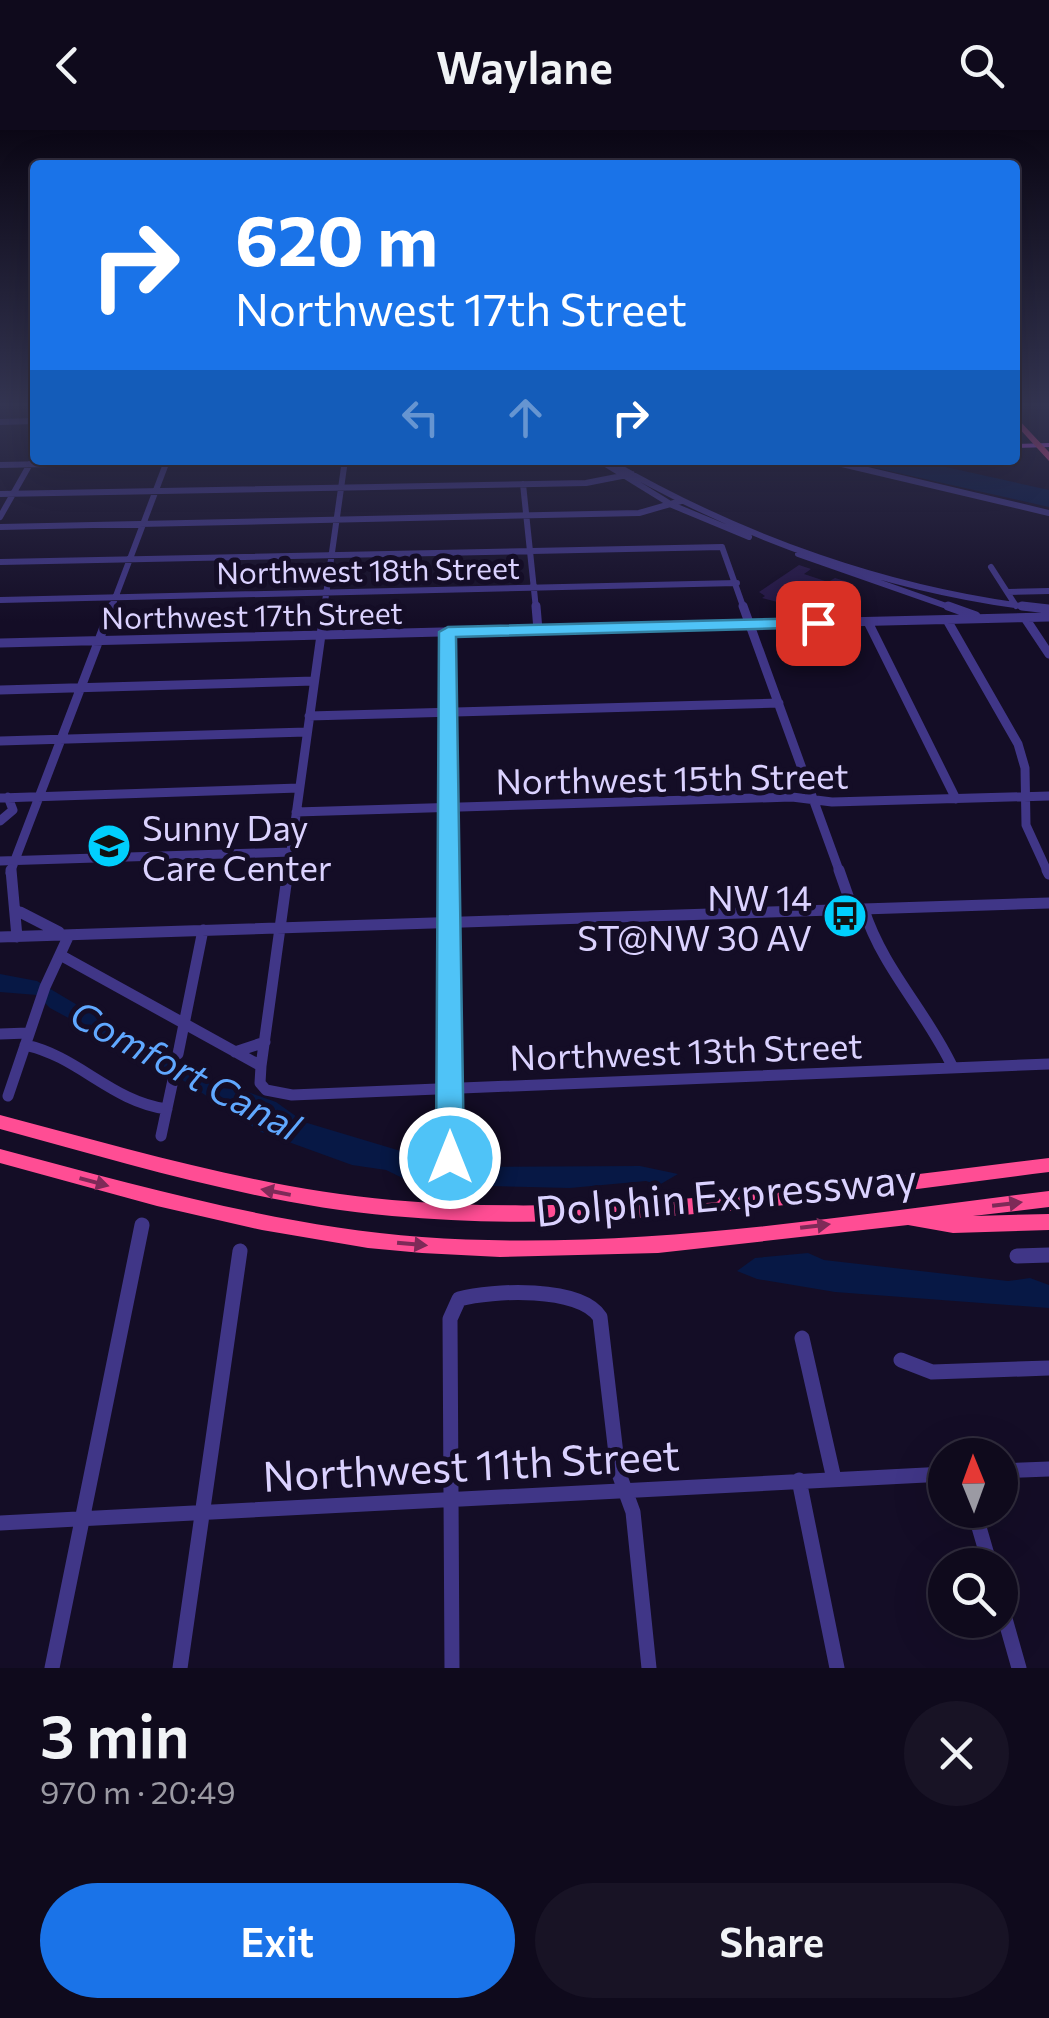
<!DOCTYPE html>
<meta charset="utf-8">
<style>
body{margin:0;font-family:Commissioner,sans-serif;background:#181325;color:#f1f3f6;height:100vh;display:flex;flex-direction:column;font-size:38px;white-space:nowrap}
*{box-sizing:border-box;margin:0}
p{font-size:32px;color:#9b9aa3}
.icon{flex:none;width:55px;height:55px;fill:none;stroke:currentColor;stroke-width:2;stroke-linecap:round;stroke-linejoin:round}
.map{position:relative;height:1538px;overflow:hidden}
.panel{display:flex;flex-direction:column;background:#0f0a1c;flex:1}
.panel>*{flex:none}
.top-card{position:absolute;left:30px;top:30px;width:990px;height:305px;border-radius:10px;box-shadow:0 10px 40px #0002,0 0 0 2px #2f2b3b;background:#1a73e8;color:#fff;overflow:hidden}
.needle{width:65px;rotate:359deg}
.buttons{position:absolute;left:928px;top:1308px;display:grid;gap:20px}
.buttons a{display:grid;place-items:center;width:90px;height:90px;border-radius:50%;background:#0f0a1c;box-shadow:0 10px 40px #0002,0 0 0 2px #2f2b3b;font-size:50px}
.pin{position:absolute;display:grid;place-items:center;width:85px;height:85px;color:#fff;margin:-42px;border-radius:20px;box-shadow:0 5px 15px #0006}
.me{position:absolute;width:110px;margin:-55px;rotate:0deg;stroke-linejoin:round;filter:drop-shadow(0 0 8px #0008)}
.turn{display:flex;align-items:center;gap:35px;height:210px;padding:0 40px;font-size:45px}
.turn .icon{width:130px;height:130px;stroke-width:2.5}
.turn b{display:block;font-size:70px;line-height:85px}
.lanes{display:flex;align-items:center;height:95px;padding:0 40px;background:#0003;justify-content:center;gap:50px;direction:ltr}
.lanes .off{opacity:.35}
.round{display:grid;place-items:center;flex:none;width:105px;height:105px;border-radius:52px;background:#181325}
.overview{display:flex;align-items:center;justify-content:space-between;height:170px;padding:0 40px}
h1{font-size:60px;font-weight:600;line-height:75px}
.primary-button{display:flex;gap:20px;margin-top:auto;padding:20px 40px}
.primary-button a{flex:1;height:115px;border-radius:60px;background:#1a73e8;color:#fff;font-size:40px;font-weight:600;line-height:115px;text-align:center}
.primary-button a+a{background:#181325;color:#f1f3f6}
header{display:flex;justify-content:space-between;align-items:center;height:130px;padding:0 40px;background:#0f0a1c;font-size:45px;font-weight:600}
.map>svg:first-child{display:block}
.water{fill:#071845}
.building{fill:#261848}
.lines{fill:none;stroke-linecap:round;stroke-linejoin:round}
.minor-far3{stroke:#403687;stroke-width:6}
.minor-far2{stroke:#403687;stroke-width:9}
.minor-far1{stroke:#403687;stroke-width:11}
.minor{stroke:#403687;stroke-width:15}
.major{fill:#cf59ff;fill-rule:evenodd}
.highway{fill:#ff4d94;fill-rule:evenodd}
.oneway{fill:#7e2a58}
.route{fill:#4fc3f7;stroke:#337fa1;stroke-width:2.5}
.labels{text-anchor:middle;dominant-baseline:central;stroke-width:10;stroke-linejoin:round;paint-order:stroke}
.far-street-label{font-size:30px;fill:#dbd2ff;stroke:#140d26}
.street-label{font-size:35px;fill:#dbd2ff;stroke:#140d26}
.poi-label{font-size:35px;fill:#dbd2ff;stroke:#140d26;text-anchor:start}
.water-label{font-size:38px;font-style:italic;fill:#60a8ff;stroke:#140d26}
.near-street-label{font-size:42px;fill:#dbd2ff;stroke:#140d26}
</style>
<header><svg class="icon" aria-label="back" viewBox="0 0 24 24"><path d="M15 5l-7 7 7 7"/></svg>Waylane<svg class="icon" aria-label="search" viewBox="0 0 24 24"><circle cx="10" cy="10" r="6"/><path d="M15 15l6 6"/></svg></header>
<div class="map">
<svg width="1049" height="1538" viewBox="0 0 1049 1538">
<rect width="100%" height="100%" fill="#140d26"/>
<path class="water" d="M 841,330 L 914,330 L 1049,360 L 1049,377 Z
M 0,844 L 37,851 L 215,957 L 245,961 L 276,972 L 304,992 L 454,1037 L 640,1036 L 678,1044 L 659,1055 L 646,1051 L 570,1058 L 415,1054 L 386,1040 L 352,1035 L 261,1002 L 181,949 L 50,878 L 37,865 L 0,862 Z
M 808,1123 L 824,1130 L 1008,1151 L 1030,1148 L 1049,1155 L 1049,1178 L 835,1162 L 757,1149 L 737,1141 L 755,1128 Z"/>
<path class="building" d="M 799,435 L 811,439 L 804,444 L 828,452 L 835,448 L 848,452 L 808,480 L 762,468 L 765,466 L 759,462 Z"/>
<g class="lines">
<path class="minor-far3" d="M 0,292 L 35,291
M 599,330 L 672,375 L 749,407
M 607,330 C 741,408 891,462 1046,479
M 825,330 L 1049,383
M 0,335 L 241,330
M 523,354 L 536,479
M 0,364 L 586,353 L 632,344
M 0,387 L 30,334
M 0,397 L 639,383 L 681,371
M 722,417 L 744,479
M 798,424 L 955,479
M 0,432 L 722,417
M 991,437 L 1016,476
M 1008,462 L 1049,461
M 0,470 L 737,453
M 111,479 L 167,331
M 324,479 L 345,330"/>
<path class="minor-far2" d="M 536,476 L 538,500
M 743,476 L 840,743
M 948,476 L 976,486
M 1022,476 L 1049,479
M 1025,488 L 1049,524
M 947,490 L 1018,614 L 1025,638 L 1026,695 L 1048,743
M 868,492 L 956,669
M 448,502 L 449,743
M 0,513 L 1049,487
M 0,560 L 314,551
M 309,586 L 779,573
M 0,611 L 307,602
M 0,668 L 299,658
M 296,682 L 792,667 L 832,672 L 1049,666
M 0,691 L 13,680 L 8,667
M 0,731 L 291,722
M 10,743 L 112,476
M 288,743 L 325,476"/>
<path class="minor-far1" d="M 11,740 L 17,807
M 288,740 L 261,936 L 260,953 L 266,960 L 292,965 L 1049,934
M 449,740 L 450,1028
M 839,740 L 853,780
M 1047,740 L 1049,744
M 864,780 C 883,839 927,882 953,938
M 20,782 L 59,802
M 0,807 L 1049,773
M 62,826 L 261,936
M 0,904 L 28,903
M 25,915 C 78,926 112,972 167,979
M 235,922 L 265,912
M 178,924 L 203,800
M 8,966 L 45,857 L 69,805
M 161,1006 L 173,950"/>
<path class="minor" d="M 1017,1126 L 1049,1125
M 802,1208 L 834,1349
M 901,1230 L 932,1242 L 1049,1238
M 1000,1341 L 1049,1339
M 799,1350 L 837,1538
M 974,1380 L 990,1435
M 0,1393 L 945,1344
M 1000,1471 L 1019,1538
M 52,1538 L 142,1095
M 180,1538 L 240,1121
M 452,1538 L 450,1189 L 459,1169 C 492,1160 580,1156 600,1187 L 618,1341 L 633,1382 L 649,1538"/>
<path class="major" d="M 1049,313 L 1049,317 L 1015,318 L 1015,314 Z"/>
<path class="highway" d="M 1015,286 L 1049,322 L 1049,331 L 1015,294 Z
M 0,985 C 129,1019 259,1058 392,1070 C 612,1089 831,1054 1049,1028 L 1049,1042 C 831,1069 612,1106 392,1086 C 258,1074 129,1034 0,999 Z
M 0,1019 C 139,1056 279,1096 422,1107 C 632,1122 841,1086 1049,1061 L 1049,1077 L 973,1086 L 1049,1084 L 1049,1100 L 953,1103 L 908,1095 L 658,1123 L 500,1127 L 422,1123 L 368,1118 L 262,1100 L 157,1076 L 0,1033 Z"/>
</g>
<defs><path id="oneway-solid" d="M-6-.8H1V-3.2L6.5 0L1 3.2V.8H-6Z" transform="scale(2.5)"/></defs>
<g class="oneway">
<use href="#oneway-solid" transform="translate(94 1052) rotate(15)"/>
<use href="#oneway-solid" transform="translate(276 1062) rotate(-169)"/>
<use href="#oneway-solid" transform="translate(1007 1074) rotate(-7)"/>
<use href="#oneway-solid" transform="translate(815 1096) rotate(-7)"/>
<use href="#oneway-solid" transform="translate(412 1114) rotate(5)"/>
</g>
<linearGradient id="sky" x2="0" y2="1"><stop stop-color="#0b0715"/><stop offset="0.56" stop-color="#343552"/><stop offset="1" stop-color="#343552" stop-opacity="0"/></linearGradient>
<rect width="1049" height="491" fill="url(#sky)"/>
<path class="route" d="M 818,488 L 826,493 L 824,497 L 456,507 L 464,1028 L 460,1036 L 440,1036 L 436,1028 L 439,502 L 448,497 Z"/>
<defs>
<symbol id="school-disc" viewBox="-11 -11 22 22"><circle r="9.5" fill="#00cffd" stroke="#140d26"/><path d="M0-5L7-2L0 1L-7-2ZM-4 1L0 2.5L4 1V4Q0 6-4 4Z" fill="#111"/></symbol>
<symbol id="bus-disc" viewBox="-11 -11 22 22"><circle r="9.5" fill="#00cffd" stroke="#140d26"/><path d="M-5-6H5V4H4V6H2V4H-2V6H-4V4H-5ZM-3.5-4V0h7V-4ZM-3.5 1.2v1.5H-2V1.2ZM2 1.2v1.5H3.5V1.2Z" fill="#111"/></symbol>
</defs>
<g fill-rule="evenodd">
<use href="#school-disc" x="84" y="691" width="50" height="50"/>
<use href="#bus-disc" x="820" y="761" width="50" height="50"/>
</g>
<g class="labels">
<g class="far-street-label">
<text transform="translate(368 439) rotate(-1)">Northwest 18th Street</text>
<text transform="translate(252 484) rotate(-1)">Northwest 17th Street</text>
</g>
<g class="street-label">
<text transform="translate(672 647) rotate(-1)">Northwest 15th Street</text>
<text transform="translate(686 920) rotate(-2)">Northwest 13th Street</text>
</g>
<g class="poi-label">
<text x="142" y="696">Sunny Day<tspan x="142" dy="40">Care Center</tspan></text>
<text x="812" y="766" text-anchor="end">NW 14<tspan x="812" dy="40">ST@NW 30 AV</tspan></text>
</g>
<g class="water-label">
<text transform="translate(186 939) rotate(28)">Comfort Canal</text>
</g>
<g class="near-street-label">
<text transform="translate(726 1063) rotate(-5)">Dolphin Expressway</text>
<text transform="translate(471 1334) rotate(-3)">Northwest 11th Street</text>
</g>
</g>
</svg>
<div class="buttons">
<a><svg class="needle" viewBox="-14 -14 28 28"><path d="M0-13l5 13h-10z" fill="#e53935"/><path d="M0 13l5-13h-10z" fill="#9b9aa3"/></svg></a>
<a><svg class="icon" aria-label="search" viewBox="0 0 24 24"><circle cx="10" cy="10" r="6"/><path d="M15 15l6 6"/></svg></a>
</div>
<div class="pin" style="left:818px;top:493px;background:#d93025"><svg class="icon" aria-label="arrive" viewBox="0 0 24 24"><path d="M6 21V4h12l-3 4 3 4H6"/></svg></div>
<svg class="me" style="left:450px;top:1028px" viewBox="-20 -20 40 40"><circle r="17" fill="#4fc3f7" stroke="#fff" stroke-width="3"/><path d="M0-11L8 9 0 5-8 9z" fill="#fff"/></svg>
<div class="top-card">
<div class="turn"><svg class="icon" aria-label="right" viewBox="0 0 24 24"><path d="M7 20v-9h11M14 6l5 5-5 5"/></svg><div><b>620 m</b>Northwest 17th Street</div></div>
<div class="lanes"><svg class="icon off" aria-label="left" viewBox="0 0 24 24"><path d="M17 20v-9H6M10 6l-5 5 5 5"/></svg><svg class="icon off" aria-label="ahead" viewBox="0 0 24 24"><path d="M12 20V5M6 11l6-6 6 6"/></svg><svg class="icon" aria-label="right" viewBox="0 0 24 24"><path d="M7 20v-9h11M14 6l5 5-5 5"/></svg></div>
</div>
</div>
<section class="panel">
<div class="overview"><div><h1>3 min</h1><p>970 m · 20:49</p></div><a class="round"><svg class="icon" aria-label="close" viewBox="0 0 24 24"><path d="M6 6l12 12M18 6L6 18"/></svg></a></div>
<div class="primary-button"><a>Exit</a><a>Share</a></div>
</section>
